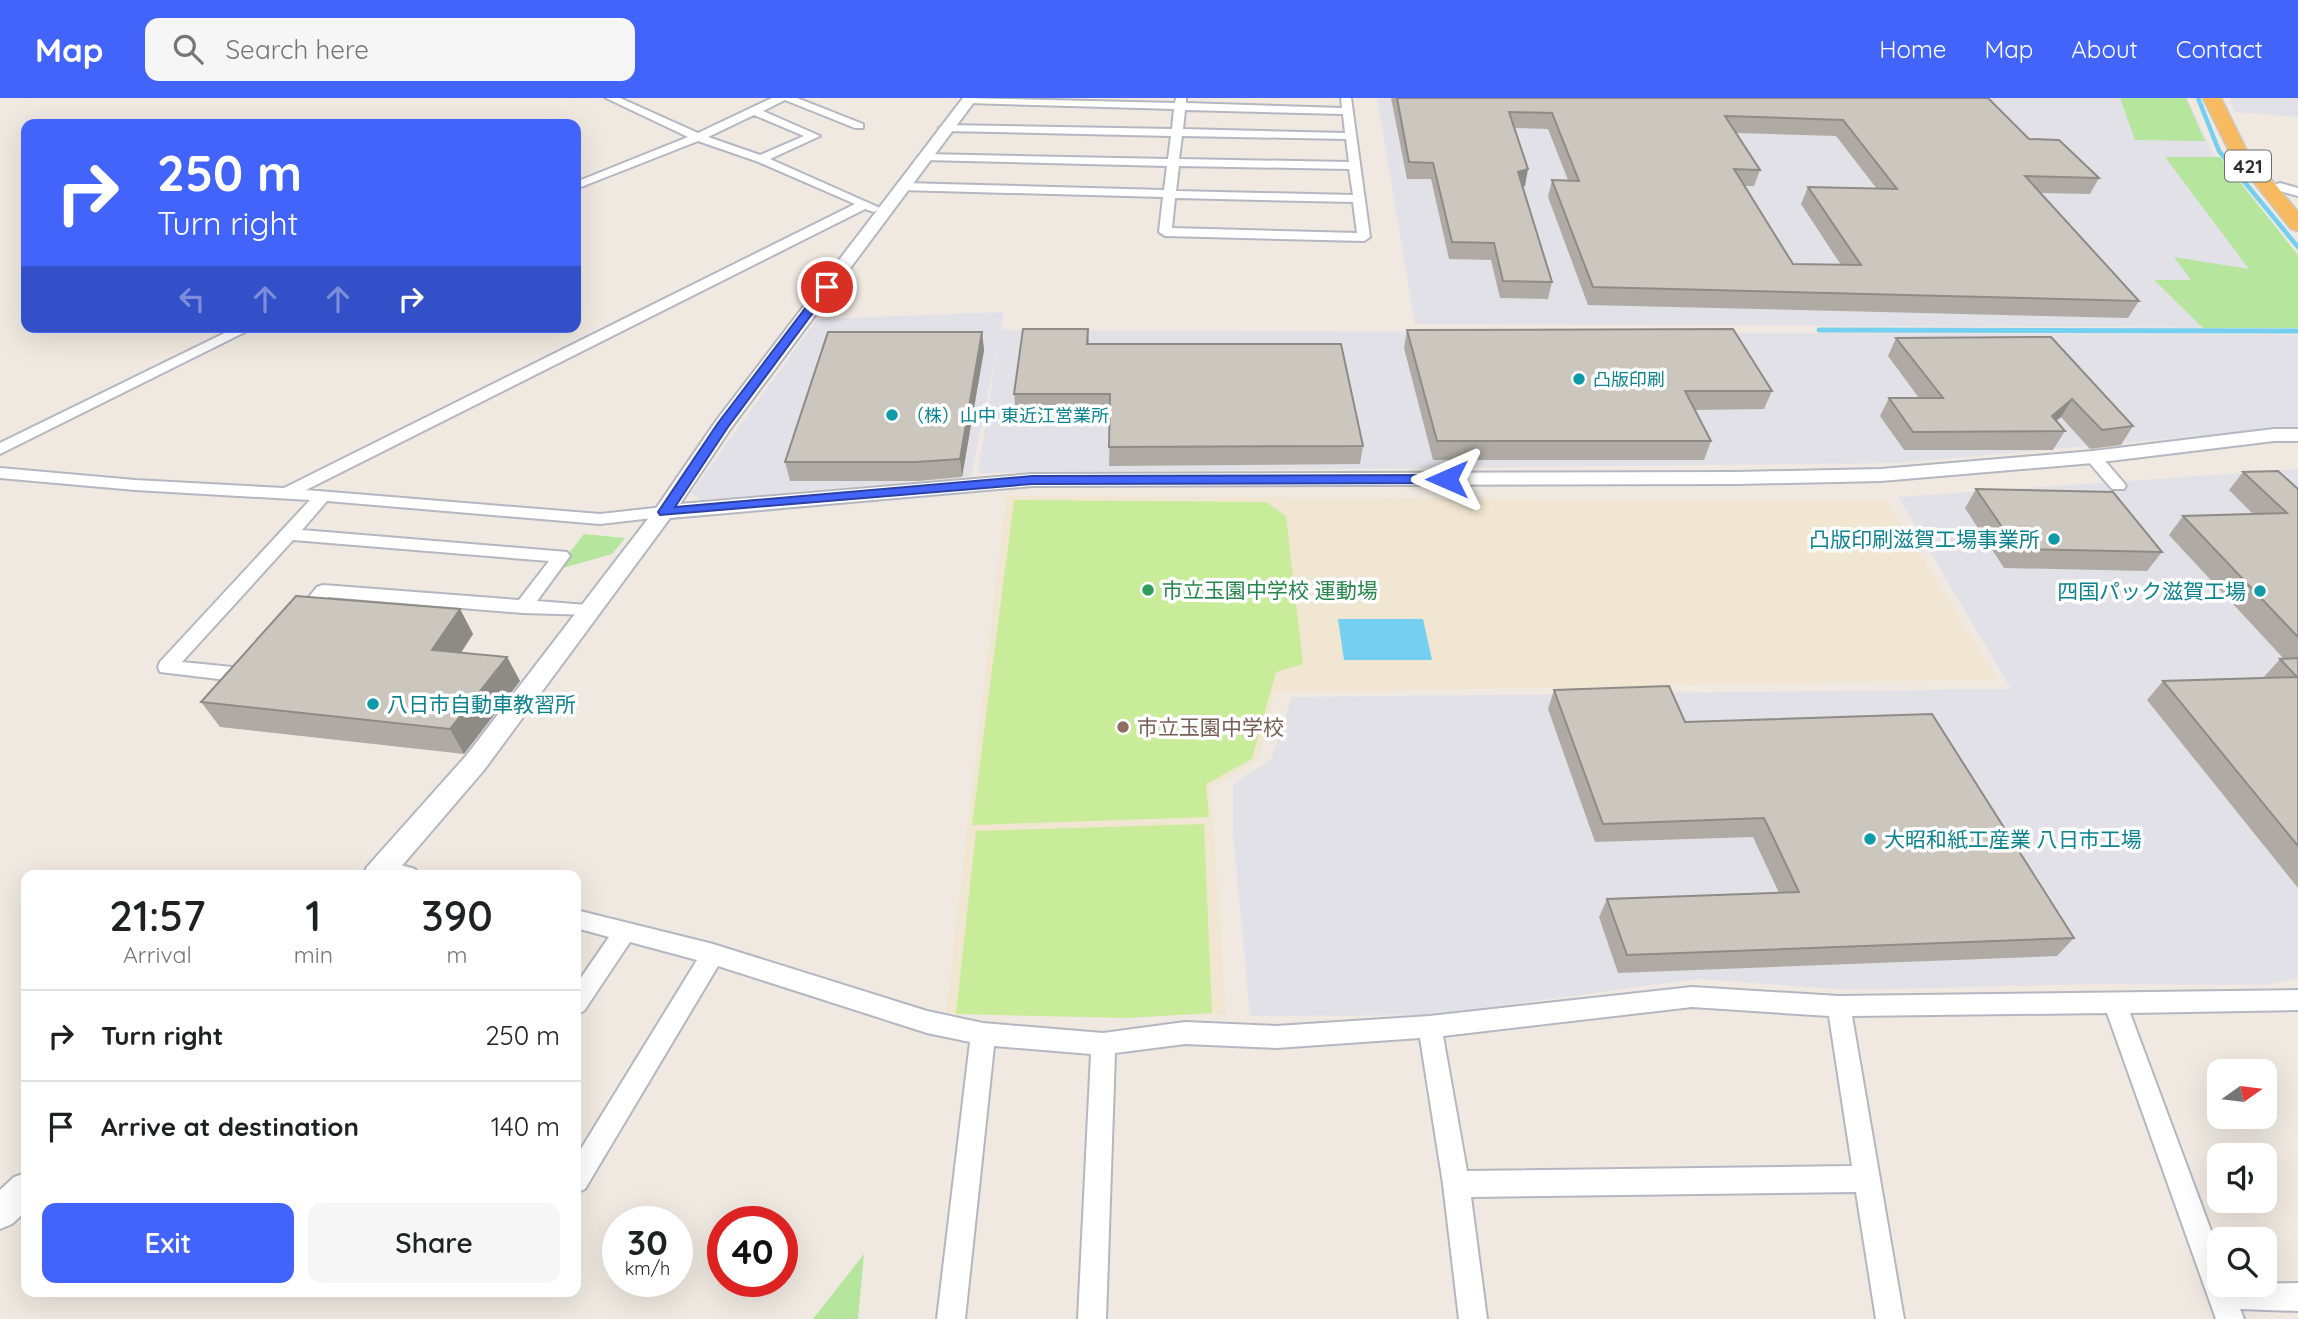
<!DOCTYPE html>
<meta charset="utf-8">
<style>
body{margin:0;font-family:Quicksand,"Noto Sans JP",sans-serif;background:#f6f6f6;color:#202124;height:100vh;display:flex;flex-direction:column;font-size:26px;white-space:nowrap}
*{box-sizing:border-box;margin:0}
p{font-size:23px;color:#757577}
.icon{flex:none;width:38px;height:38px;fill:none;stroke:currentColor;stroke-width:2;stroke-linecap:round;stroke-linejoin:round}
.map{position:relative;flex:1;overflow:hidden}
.details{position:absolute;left:21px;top:772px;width:560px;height:427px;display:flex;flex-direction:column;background:#fff;border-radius:14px;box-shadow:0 7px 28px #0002}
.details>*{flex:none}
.guide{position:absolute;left:21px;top:21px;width:560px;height:214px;border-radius:14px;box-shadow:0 7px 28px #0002;background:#4264fb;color:#fff;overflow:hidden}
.needle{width:46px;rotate:76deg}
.tools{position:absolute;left:2207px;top:961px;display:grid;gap:14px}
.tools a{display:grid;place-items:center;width:70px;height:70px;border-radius:14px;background:#fff;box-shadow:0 7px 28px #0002;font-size:35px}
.speed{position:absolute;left:602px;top:1108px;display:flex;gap:14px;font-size:35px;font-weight:700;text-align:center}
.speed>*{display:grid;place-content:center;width:91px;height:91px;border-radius:50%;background:#fff;box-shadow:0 7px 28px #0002;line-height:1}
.speed small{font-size:18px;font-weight:400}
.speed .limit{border:10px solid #d22;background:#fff;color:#111}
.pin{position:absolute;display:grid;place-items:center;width:60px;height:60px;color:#fff;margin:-30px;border:4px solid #fff;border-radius:50%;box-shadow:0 2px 7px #0007}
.me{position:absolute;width:77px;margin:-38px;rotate:270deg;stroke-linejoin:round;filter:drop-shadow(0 0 5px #0008)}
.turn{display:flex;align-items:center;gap:24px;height:147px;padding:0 21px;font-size:32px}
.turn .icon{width:91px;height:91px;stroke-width:2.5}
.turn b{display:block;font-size:49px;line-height:60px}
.lanes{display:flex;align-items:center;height:66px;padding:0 21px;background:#0003;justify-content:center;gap:35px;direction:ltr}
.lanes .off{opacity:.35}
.eta{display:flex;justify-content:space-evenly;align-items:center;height:119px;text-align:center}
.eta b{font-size:42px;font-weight:600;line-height:49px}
.button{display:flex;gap:14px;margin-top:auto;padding:14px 21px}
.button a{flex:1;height:80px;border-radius:14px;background:#4264fb;color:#fff;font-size:28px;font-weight:600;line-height:80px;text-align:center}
.button a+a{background:#f6f6f6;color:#202124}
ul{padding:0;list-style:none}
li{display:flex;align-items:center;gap:21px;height:91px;padding:0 21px;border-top:2px solid #e0e0e0}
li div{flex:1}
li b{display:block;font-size:26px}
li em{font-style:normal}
header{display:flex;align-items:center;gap:42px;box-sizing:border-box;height:98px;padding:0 35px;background:#4264fb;color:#fff}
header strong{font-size:33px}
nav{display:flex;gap:38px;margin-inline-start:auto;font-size:24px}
.search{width:490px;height:63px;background:#f6f6f6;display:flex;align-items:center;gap:18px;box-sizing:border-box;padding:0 24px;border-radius:14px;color:#757577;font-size:26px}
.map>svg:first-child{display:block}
.industrial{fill:#e3e1e8}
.education{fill:#f0e6d1}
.green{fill:#b6e59e}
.pitch{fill:#c9ec9a}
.water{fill:#75cff0}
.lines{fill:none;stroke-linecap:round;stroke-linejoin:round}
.stream-far1{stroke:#75cff0;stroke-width:4.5}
.stream{stroke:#75cff0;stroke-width:5}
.minor-casing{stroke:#b4b7c1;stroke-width:4}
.tertiary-casing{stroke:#b4b7c1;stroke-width:4}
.trunk-casing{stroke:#c9c9c9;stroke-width:3}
.minor{fill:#fff;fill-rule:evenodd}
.tertiary{fill:#fff;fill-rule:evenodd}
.trunk{fill:#f8ba60;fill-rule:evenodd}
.wall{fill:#afaba4;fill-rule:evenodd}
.shaded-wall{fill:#8e8b86}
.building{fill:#cbc7bf;stroke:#8e8b86;stroke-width:2;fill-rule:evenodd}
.route{fill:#4264fb;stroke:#2b41a3;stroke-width:2}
.culture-dot{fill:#0f9aa8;stroke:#fff;stroke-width:2.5}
.leisure-dot{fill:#2e9e5b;stroke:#fff;stroke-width:2.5}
.education-dot{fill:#8d6e63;stroke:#fff;stroke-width:2.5}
.labels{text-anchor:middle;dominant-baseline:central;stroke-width:7;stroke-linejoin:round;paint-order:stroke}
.far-culture-label{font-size:18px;fill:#0d838f;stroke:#fff;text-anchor:start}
.shield{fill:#fff;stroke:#6d6d6d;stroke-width:2}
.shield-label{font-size:19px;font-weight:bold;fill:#2e2e2e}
.culture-label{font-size:21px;fill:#0d838f;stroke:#fff;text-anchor:end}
.leisure-label{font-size:21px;fill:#27864d;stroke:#fff;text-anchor:start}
.education-label{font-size:21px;fill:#785e54;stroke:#fff;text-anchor:start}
</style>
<header>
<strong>Map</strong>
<div class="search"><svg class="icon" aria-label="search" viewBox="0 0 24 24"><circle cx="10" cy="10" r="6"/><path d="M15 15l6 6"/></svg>Search here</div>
<nav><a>Home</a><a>Map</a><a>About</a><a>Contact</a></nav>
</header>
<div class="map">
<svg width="2298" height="1221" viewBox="0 0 2298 1221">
<rect width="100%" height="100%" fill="#efe9e1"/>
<path class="industrial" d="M 1377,0 L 2187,0 L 2212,53 L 2298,158 L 2298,230 L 1415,226 Z
M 2230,0 L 2298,0 L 2298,19 L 2234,14 Z
M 1004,214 L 1001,232 L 2298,237 L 2298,329 L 1899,365 L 978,375 L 998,247 L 971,378 L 701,402 L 691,395 L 817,221 Z
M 2298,371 L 2298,880 L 2267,887 L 2091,886 L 1850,892 L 1698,881 L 1432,917 L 1250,918 L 1233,735 L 1233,686 L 1271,662 L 1292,599 L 2011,591 L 1898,399 Z"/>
<path class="education" d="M 1006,398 L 1887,403 L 1997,581 L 1274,595 L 1259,663 L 1211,689 L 1226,917 L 946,915 Z"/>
<path class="green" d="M 2120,0 L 2186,0 L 2205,43 L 2135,42 Z
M 2165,59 L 2220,59 L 2298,157 L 2298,230 L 2203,230 L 2154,182 L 2191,182 L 2174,159 L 2249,171 Z
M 584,436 L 625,440 L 612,456 L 556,472 Z
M 864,1156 L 858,1221 L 813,1221 Z"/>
<path class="pitch" d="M 1014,402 L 1266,404 L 1286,418 L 1303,566 L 1276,574 L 1252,661 L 1206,686 L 1209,719 L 972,727 Z
M 1204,726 L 1212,915 L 1127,920 L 956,916 L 976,733 Z"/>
<path class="water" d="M 1338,521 L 1423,521 L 1432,562 L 1344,562 Z"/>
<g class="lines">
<path class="stream-far1" d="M 2198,0 L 2219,53 L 2298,149"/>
<path class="stream" d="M 1819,232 L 2298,233"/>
<defs>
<path id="minor" d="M 606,0 L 620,0 L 698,35 L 772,0 L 797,0 L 863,26 L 863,30 L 855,30 L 785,2 L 763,13 L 820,38 L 770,61 L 880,110 L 874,114 L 865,111 L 306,392 L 600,416 L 664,409 L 670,410 L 672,414 L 670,418 L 600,426 L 327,403 L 302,432 L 567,454 L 570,458 L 537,503 L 587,507 L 593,509 L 596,513 L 593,517 L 523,515 L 328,499 L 307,524 L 301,526 L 292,520 L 317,489 L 323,487 L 519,502 L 549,463 L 293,442 L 182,564 L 252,571 L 259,573 L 261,578 L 259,583 L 252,585 L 160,574 L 158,569 L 160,564 L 310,402 L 135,392 L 0,380 L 0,370 L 135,382 L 284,390 L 855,106 L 756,63 L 698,43 L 576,91 L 576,84 L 688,39 ZM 754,17 L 804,38 L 760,57 L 708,39 Z
M 964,0 L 1175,5 L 1176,0 L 1186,0 L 1186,5 L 1342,10 L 1341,0 L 1351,0 L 1370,139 L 1364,143 L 1165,138 L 1159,134 L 1163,99 L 900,92 L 898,89 L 904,85 L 1164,92 L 1167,68 L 924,62 L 918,59 L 924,56 L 1168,61 L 1171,38 L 945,33 L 939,30 L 945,27 L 1172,31 L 1174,11 L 968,5 L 964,4 ZM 1185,12 L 1343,16 L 1345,35 L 1183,31 ZM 1182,38 L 1346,41 L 1349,64 L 1179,61 ZM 1179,68 L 1349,71 L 1353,97 L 1176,93 ZM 1175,100 L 1353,104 L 1357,135 L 1172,130 Z
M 2280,85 L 2298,90 L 2298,98 L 2280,93 L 2269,95 L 2263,91 Z
M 237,229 L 255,229 L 0,356 L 0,345 Z
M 2093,354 L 2099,356 L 2124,385 L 2126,388 L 2124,391 L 2112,391 L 2087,362 L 2085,359 Z
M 383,762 L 415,771 L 418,777 L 375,777 L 372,771 L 375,765 Z
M 576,812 L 713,846 L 927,913 L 983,925 L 1103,935 L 1185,924 L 1276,928 L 1430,918 L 1692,889 L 1839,898 L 2298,892 L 2298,912 L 2130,915 L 2219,1154 L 2219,1186 L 2298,1185 L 2298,1213 L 2240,1211 L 2244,1221 L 2216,1221 L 2107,915 L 1852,918 L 1904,1221 L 1876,1221 L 1856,1094 L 1471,1099 L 1487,1221 L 1459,1221 L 1443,1086 L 1420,940 L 1276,950 L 1185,946 L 1115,955 L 1106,1221 L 1078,1221 L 1091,956 L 994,948 L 965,1221 L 937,1221 L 970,944 L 927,935 L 718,868 L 585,1091 L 576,1095 L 576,1059 L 697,862 L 630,844 L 584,913 L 576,916 L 576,887 L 609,839 L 576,830 ZM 1692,909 L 1829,918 L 1852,1068 L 1467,1073 L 1443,938 Z"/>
<path id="tertiary" d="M 963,0 L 977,0 L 731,330 L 680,406 L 1032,376 L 1738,374 L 1881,371 L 2093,353 L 2274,331 L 2298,331 L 2298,343 L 2274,343 L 2093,365 L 1881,383 L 1738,386 L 1032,388 L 670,420 L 484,672 L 394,777 L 363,777 L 367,769 L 466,658 L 657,409 L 716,323 Z
M 26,1075 L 26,1113 L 12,1126 L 0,1131 L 0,1092 L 14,1079 Z"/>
<path id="trunk" d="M 2203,0 L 2221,0 L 2246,51 L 2298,114 L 2298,133 L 2291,131 L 2229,53 Z"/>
</defs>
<use href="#minor" class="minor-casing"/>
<use href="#tertiary" class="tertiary-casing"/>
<use href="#trunk" class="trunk-casing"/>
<use href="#minor" class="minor"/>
<use href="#tertiary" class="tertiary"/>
<use href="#trunk" class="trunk"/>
</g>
<path class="wall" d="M 1391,0 L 1988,0 L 2029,41 L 2099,80 L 2090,96 L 2040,95 L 2139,203 L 2128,220 L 1588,207 L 1548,99 L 1552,82 L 1568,82 L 1548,31 L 1514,30 L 1525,88 L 1523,88 L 1552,184 L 1548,201 L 1500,200 L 1491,162 L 1449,161 L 1431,81 L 1407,81 ZM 1736,35 L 1836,38 L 1877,91 L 1808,89 L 1801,106 L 1841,167 L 1793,166 L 1745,88 L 1754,88 L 1760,72 Z
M 1088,231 L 1089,246 L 1363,348 L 1360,366 L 1109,368 L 1110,315 L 1016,315 L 1014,296 Z
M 1407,232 L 1772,293 L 1764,311 L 1695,312 L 1711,343 L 1704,362 L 1433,362 L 1404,250 Z
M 982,234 L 984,252 L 962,379 L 919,383 L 790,383 L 785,364 Z
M 2051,239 L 2133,328 L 2121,347 L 2090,351 L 2061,319 L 2056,323 L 2065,333 L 2053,352 L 1904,352 L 1880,318 L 1889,300 L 1919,300 L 1888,258 L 1896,240 Z
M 2243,374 L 2298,391 L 2298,790 L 2147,602 L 2163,583 L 2263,580 L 2280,561 L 2284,561 L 2169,437 L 2183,418 L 2253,416 L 2229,392 Z
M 1976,391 L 2162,454 L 2147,473 L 2004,470 L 1965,410 Z
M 460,511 L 473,536 L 461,555 L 507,559 L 520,583 L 464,656 L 220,629 L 201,604 Z
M 1554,592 L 1685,624 L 2074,840 L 2057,858 L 1618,875 L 1599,819 L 1607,801 L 1779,795 L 1753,739 L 1595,744 L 1548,611 Z"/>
<path class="shaded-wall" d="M 1528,71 L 1525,88 L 1515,91 L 1518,74 Z
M 982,234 L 984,252 L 962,379 L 960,361 Z
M 2072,301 L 2061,319 L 2044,333 L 2052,318 Z
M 460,511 L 473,536 L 446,577 L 432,552 Z
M 507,559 L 520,583 L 464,656 L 450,631 Z"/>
<path class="building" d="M 1397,0 L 1988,0 L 2029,41 L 2059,42 L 2099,80 L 2025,78 L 2139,203 L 1593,189 L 1552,82 L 1579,83 L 1552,15 L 1509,14 L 1528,71 L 1518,74 L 1552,184 L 1503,183 L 1494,145 L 1452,144 L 1433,65 L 1409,64 ZM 1725,18 L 1843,22 L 1897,91 L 1808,89 L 1861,167 L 1793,166 L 1734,71 L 1760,72 Z
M 1023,231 L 1088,231 L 1087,246 L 1341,246 L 1363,348 L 1109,349 L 1110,296 L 1014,296 Z
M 1733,231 L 1772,293 L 1685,293 L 1711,343 L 1437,343 L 1407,232 Z
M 828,234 L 982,234 L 960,361 L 916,364 L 785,364 Z
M 2051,239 L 2133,328 L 2102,332 L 2072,301 L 2052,318 L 2065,333 L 1913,334 L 1889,300 L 1943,300 L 1896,240 Z
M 2278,373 L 2298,391 L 2298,539 L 2183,418 L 2287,415 L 2243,374 Z
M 1976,391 L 2113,394 L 2162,454 L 2017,451 Z
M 296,498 L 460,511 L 432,552 L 507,559 L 450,631 L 201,604 Z
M 2298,560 L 2298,748 L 2163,583 L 2297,579 L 2280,561 Z
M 1669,588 L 1685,624 L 1932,616 L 2074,840 L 1627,857 L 1607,801 L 1799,794 L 1764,720 L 1603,726 L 1554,592 Z"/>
<path class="route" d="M 827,186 L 832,189 L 728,329 L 675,409 L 1032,378 L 1447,377 L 1454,381 L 1447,385 L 1032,386 L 660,417 L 658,414 L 718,325 L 823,187 Z"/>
<g class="culture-dot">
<circle cx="1579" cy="281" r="7"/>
<circle cx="892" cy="317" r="7"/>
<circle cx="2054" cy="441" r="7"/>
<circle cx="2260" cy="493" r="7"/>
<circle cx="373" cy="606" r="7"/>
<circle cx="1870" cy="741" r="7"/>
</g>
<circle class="leisure-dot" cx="1148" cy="492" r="7"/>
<circle class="education-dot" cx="1123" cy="629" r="7"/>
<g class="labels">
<g class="far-culture-label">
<text x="1593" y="281">凸版印刷</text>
<text x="906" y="317">（株）山中 東近江営業所</text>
</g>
<rect class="shield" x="2225" y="52.5" width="46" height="31" rx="5"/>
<g class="shield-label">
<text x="2248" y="68">421</text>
</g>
<g class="culture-label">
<text x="2040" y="441">凸版印刷滋賀工場事業所</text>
<text x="2246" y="493">四国パック滋賀工場</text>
<text x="387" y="606" text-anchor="start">八日市自動車教習所</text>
<text x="1884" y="741" text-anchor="start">大昭和紙工産業 八日市工場</text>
</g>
<g class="leisure-label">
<text x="1162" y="492">市立玉園中学校 運動場</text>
</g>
<g class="education-label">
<text x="1137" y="629">市立玉園中学校</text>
</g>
</g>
</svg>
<div class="tools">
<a><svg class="needle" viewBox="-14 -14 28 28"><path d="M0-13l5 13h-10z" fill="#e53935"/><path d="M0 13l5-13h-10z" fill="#757577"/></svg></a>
<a><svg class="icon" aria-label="sound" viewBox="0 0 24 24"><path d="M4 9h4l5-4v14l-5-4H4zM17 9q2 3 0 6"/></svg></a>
<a><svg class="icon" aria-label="search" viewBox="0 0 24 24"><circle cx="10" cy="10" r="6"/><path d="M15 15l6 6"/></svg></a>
</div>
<div class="speed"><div>30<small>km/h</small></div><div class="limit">40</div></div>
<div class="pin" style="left:827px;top:189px;background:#d93025"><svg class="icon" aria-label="arrive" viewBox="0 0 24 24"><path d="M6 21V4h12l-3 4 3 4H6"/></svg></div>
<svg class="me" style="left:1447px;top:381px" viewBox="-20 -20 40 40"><path d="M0-17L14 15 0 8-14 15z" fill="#4264fb" stroke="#fff" stroke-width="4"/></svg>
<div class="guide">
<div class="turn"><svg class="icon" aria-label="right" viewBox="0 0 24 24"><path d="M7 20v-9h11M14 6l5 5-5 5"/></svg><div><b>250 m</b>Turn right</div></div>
<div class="lanes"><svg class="icon off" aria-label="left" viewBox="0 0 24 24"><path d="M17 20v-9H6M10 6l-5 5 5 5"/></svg><svg class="icon off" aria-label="ahead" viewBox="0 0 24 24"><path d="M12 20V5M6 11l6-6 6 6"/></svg><svg class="icon off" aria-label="ahead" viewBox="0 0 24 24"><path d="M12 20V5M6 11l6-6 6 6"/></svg><svg class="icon" aria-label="right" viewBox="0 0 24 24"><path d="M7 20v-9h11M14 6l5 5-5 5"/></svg></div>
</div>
<section class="details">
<div class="eta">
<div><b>21:57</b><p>Arrival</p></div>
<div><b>1</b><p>min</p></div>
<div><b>390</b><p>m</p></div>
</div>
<ul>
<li><svg class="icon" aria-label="right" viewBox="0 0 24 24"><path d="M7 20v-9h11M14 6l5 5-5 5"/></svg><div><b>Turn right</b></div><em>250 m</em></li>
<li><svg class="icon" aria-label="arrive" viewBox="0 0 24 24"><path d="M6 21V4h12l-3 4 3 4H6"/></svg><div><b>Arrive at destination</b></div><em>140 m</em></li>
</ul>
<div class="button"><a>Exit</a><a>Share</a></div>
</section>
</div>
